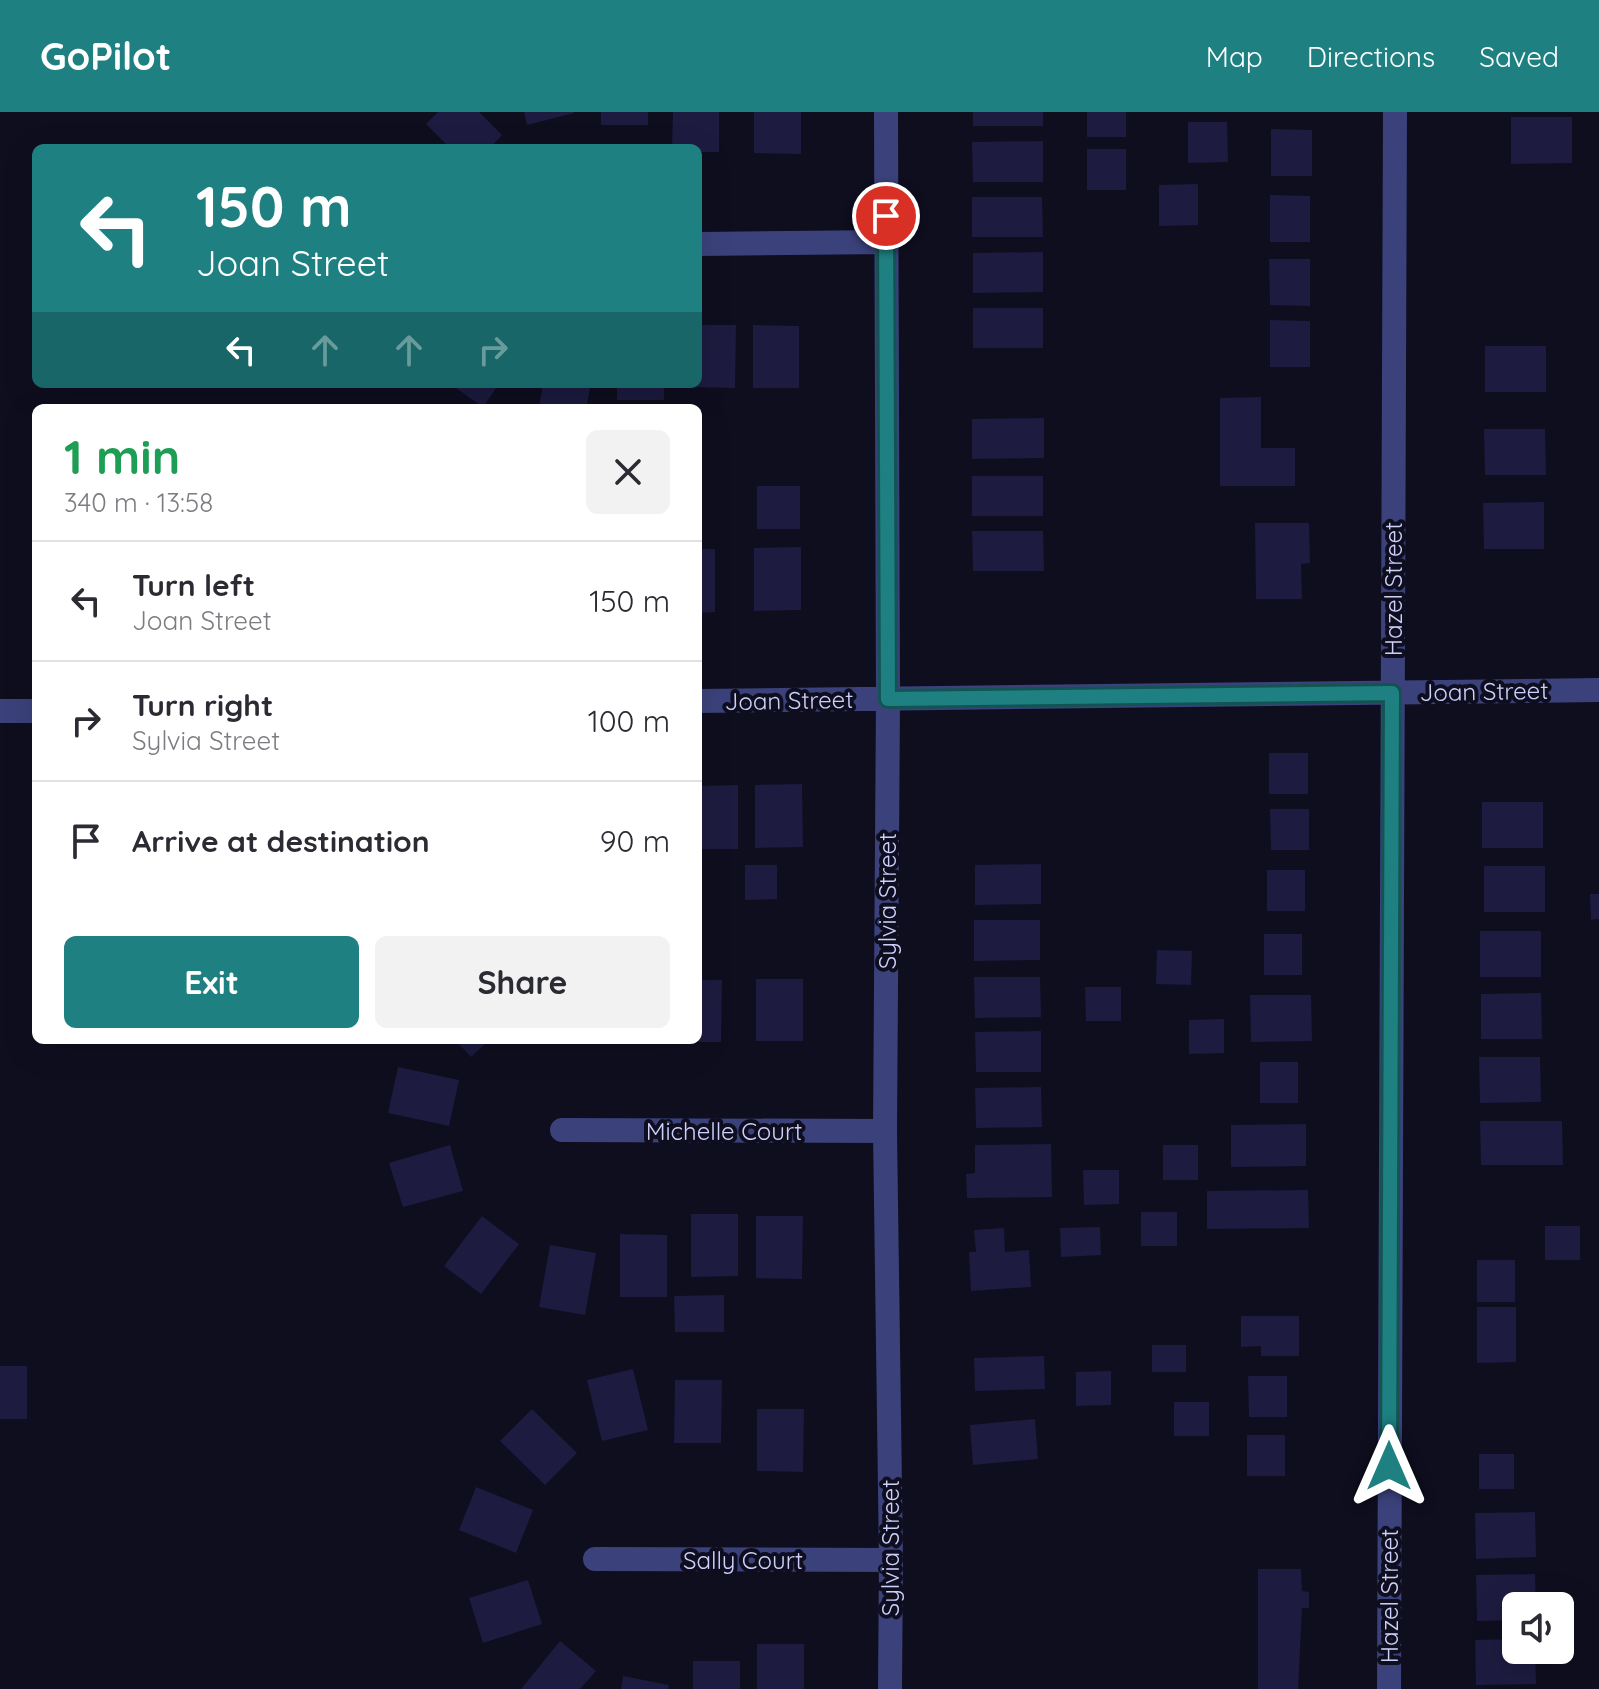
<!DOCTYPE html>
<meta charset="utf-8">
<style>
body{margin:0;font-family:Quicksand,sans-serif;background:#f2f2f3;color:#2b2b33;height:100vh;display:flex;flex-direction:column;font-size:30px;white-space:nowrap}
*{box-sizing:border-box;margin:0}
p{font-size:26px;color:#7c7c81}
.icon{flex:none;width:44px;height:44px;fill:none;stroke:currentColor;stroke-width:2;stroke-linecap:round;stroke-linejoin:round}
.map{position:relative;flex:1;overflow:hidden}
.panel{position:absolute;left:32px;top:292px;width:670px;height:640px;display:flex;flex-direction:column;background:#fff;border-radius:12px;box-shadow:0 8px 32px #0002}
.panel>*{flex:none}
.guide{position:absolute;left:32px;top:32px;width:670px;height:244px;border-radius:12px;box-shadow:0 8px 32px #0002;background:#1e8081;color:#fff;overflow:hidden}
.tools{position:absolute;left:1502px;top:1480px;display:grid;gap:16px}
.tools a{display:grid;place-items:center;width:72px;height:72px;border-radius:12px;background:#fff;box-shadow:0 8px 32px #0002;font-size:40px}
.pin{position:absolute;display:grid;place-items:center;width:68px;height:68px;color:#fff;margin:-34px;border:4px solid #fff;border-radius:50%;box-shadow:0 2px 8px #0007}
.me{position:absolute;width:88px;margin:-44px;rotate:0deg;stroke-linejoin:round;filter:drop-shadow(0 0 6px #0008)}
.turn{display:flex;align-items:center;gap:28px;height:168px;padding:0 32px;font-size:36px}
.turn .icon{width:104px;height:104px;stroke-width:2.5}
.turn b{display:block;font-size:56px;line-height:68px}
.lanes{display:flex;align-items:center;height:76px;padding:0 32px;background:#0003;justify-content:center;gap:40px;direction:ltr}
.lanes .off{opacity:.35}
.round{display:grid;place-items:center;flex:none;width:84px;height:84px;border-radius:12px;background:#f2f2f3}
.overview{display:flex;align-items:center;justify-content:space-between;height:136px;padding:0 32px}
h1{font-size:48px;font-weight:700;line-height:60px;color:#1e9e55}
.button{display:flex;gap:16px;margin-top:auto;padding:16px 32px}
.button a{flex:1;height:92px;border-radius:12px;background:#1e8081;color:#fff;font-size:32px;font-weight:700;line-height:92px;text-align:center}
.button a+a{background:#f2f2f3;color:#2b2b33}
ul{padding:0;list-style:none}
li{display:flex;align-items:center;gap:24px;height:120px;padding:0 32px;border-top:2px solid #e1e1e2}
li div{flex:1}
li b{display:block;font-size:30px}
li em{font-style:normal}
header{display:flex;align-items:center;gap:48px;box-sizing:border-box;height:112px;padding:0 40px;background:#1e8081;color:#fff}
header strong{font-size:38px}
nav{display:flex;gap:44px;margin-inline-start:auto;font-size:28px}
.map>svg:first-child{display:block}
.building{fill:#1d1b3f}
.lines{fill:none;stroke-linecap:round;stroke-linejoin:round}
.minor{stroke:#3b427b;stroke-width:24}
.route-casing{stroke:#145354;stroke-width:20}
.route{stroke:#1e8081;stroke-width:14}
.labels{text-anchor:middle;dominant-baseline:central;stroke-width:8;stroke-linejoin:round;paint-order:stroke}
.street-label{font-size:24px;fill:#ced0fc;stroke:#0e0e1f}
</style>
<header>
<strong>GoPilot</strong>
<nav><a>Map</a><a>Directions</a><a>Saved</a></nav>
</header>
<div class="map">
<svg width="1599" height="1577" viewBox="0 0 1599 1577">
<rect width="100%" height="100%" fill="#0e0e1f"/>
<path class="building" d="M 438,0 L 479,0 L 502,23 L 490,36 L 450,36 L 426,12 Z
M 524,0 L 574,0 L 574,1 L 527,13 Z
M 601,0 L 648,0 L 648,13 L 601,13 Z
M 673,0 L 719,0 L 719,40 L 698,40 L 698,36 L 672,36 Z
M 754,0 L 801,0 L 801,42 L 754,41 Z
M 973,0 L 1043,0 L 1043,14 L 973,14 Z
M 1087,0 L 1126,0 L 1126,25 L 1087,25 Z
M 1511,5 L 1572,5 L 1572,51 L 1511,52 Z
M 1188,10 L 1227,10 L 1228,50 L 1188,51 Z
M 1271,17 L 1312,18 L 1312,64 L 1271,64 Z
M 1043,29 L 1043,70 L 973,70 L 972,30 Z
M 1087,37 L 1126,37 L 1126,78 L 1087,78 Z
M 1198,72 L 1198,113 L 1159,114 L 1159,73 Z
M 1270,83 L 1310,84 L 1310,130 L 1270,130 Z
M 972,85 L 1042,85 L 1043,125 L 972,125 Z
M 1043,140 L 1043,180 L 973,181 L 973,141 Z
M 1269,147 L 1310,147 L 1310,194 L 1270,193 Z
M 973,196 L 1043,196 L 1043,236 L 973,236 Z
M 1270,208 L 1310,209 L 1310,255 L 1270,255 Z
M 698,213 L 736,213 L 735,276 L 689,275 L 689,272 L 698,272 Z
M 753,213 L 799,214 L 799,276 L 753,276 Z
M 1485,234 L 1546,234 L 1546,280 L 1485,280 Z
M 450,272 L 499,272 L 483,295 Z
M 543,272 L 591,272 L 586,296 L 539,296 Z
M 617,272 L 664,272 L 664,288 L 617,288 Z
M 1261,285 L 1261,336 L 1295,336 L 1295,374 L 1220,374 L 1220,286 Z
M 1044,306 L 1044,346 L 972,347 L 972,307 Z
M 1484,317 L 1545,317 L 1546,363 L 1485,363 Z
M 972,364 L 1043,364 L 1043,404 L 972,404 Z
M 757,374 L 800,374 L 800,417 L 757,417 Z
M 1544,390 L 1544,437 L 1484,437 L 1483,391 Z
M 1255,411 L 1309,411 L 1310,451 L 1301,452 L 1302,487 L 1256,487 Z
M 972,419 L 1043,419 L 1044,459 L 973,459 Z
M 801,435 L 801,498 L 754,499 L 754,436 Z
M 698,437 L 715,437 L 715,500 L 698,501 Z
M 1269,641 L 1308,641 L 1308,682 L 1269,682 Z
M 802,672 L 803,735 L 755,736 L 755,673 Z
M 738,673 L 738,737 L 698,737 L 698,674 Z
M 1482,690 L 1543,690 L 1543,736 L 1482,736 Z
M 1270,697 L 1309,697 L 1309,738 L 1271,738 Z
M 1041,752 L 1041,792 L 975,793 L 975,753 Z
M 745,753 L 777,753 L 777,787 L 745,788 Z
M 1484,754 L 1545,754 L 1545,800 L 1484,800 Z
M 1267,758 L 1305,758 L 1305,799 L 1267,799 Z
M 1590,782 L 1599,782 L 1599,807 L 1591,808 Z
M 974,808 L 1040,808 L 1040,848 L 974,849 Z
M 1480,819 L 1541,819 L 1541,865 L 1480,865 Z
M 1264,822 L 1302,822 L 1302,863 L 1264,863 Z
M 1157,838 L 1192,839 L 1191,873 L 1156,872 Z
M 974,865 L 1040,865 L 1041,905 L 975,906 Z
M 756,867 L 803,867 L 803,929 L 756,929 Z
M 698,868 L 722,868 L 721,930 L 698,930 Z
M 1085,875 L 1121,875 L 1121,909 L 1086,909 Z
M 1541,881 L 1542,927 L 1481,927 L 1481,882 Z
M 1250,883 L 1311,883 L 1312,929 L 1251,930 Z
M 1224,907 L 1224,941 L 1189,942 L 1189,908 Z
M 1041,919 L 1041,960 L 976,960 L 975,920 Z
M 455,928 L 489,928 L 471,945 Z
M 1479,945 L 1540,945 L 1541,990 L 1480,991 Z
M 1260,950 L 1298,950 L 1298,991 L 1260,991 Z
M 398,955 L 459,968 L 449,1014 L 388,1001 Z
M 1041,975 L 1042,1015 L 976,1016 L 975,976 Z
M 1480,1009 L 1562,1009 L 1563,1053 L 1481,1053 Z
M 1306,1012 L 1306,1054 L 1231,1055 L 1231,1013 Z
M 1051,1032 L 1052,1085 L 967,1086 L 966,1062 L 975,1061 L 975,1033 Z
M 450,1033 L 463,1079 L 403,1095 L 389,1051 Z
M 1163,1033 L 1198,1033 L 1198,1068 L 1163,1068 Z
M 1083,1058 L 1119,1058 L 1119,1092 L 1084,1093 Z
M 1308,1078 L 1309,1116 L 1207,1117 L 1207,1079 Z
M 1141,1100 L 1177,1100 L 1177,1134 L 1141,1134 Z
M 691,1102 L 738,1102 L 738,1164 L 691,1165 Z
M 482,1104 L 519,1132 L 481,1182 L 444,1154 Z
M 756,1104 L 803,1104 L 802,1167 L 756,1166 Z
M 1545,1114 L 1580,1114 L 1580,1148 L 1545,1148 Z
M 1100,1115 L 1101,1143 L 1061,1145 L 1060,1116 Z
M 1004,1116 L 1005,1140 L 1029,1138 L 1031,1175 L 971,1179 L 969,1140 L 976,1140 L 974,1118 Z
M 620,1122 L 667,1123 L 667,1185 L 620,1185 Z
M 550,1133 L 596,1141 L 585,1203 L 539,1195 Z
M 1477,1148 L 1515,1148 L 1515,1190 L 1477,1190 Z
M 724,1183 L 724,1220 L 675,1220 L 674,1184 Z
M 1477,1195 L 1516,1195 L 1516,1250 L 1477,1251 Z
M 1241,1204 L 1299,1204 L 1299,1244 L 1261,1244 L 1261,1234 L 1241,1235 Z
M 1152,1233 L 1186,1233 L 1186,1260 L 1152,1260 Z
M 1044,1244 L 1045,1277 L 975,1279 L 974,1246 Z
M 0,1254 L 27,1254 L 27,1307 L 0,1307 Z
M 633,1257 L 648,1318 L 602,1329 L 587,1268 Z
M 1111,1259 L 1111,1293 L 1076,1294 L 1076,1260 Z
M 1248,1264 L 1287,1264 L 1287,1305 L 1249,1305 Z
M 675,1268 L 722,1268 L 721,1331 L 674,1331 Z
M 1174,1290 L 1209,1290 L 1209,1324 L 1174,1324 Z
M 532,1297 L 577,1341 L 545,1373 L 500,1329 Z
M 757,1297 L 804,1297 L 803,1360 L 757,1359 Z
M 1035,1307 L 1038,1347 L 973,1353 L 970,1313 Z
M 1247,1323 L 1285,1323 L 1285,1364 L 1247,1364 Z
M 1479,1342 L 1514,1342 L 1514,1377 L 1479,1377 Z
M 476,1375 L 533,1398 L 516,1441 L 459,1418 Z
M 1535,1400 L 1536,1445 L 1476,1447 L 1475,1401 Z
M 1258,1457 L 1301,1457 L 1302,1479 L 1309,1480 L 1309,1496 L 1302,1496 L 1298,1577 L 1258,1577 Z
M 1535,1462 L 1536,1494 L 1516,1494 L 1516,1508 L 1477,1509 L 1476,1463 Z
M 528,1468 L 542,1512 L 483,1531 L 469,1486 Z
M 1516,1527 L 1516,1538 L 1535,1538 L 1536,1572 L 1476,1573 L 1475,1528 Z
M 560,1529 L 596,1559 L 580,1577 L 521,1577 Z
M 757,1532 L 804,1532 L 804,1577 L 757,1577 Z
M 693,1549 L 740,1549 L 740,1577 L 693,1577 Z
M 623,1564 L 669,1573 L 668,1577 L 621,1577 Z"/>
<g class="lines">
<path class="minor" d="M 886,0 L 888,587 L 885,1019 L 891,1448 L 890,1577
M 698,132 L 886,130
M 698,589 L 1599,578
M 0,599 L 36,599
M 562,1018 L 885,1019
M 595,1447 L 891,1448
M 1389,1577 L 1395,0"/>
</g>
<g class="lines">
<defs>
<path id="route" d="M 886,104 L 888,587 L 1392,581 L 1389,1354"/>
</defs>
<use href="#route" class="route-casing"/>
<use href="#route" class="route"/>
</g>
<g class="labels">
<g class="street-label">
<text transform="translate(1393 477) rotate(-90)">Hazel Street</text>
<text transform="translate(1484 579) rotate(-1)">Joan Street</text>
<text transform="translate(789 588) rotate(-1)">Joan Street</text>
<text transform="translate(887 789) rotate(-90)">Sylvia Street</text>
<text x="724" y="1019">Michelle Court</text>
<text transform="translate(890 1436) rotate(-90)">Sylvia Street</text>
<text x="743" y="1448">Sally Court</text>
<text transform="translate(1389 1484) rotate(-90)">Hazel Street</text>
</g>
</g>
</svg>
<div class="tools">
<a><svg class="icon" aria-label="sound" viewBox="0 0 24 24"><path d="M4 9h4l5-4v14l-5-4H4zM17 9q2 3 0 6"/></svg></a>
</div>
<div class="pin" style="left:886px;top:104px;background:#d93025"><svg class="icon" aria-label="arrive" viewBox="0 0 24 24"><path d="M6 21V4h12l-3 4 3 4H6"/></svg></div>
<svg class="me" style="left:1389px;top:1354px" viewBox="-20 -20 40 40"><path d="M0-17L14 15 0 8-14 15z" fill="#1e8081" stroke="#fff" stroke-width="4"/></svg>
<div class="guide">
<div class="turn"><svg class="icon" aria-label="left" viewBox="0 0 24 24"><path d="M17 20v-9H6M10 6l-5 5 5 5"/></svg><div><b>150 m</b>Joan Street</div></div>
<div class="lanes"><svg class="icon" aria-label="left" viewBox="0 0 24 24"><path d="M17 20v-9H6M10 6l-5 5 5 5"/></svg><svg class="icon off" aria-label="ahead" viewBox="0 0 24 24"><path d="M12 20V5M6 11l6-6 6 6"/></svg><svg class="icon off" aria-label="ahead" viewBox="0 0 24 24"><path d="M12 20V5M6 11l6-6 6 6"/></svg><svg class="icon off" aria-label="right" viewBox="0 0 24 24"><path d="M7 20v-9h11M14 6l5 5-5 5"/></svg></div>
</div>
<section class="panel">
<div class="overview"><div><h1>1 min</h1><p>340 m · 13:58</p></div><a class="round"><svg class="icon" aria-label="close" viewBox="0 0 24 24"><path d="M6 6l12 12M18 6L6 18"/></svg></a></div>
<ul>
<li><svg class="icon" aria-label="left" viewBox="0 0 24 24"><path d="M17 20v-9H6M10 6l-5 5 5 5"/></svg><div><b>Turn left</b><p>Joan Street</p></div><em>150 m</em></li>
<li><svg class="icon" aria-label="right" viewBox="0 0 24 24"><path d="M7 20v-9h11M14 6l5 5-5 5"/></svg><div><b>Turn right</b><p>Sylvia Street</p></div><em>100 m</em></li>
<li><svg class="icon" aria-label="arrive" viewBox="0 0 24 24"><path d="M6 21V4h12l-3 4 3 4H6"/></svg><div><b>Arrive at destination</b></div><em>90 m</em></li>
</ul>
<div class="button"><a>Exit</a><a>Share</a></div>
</section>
</div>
